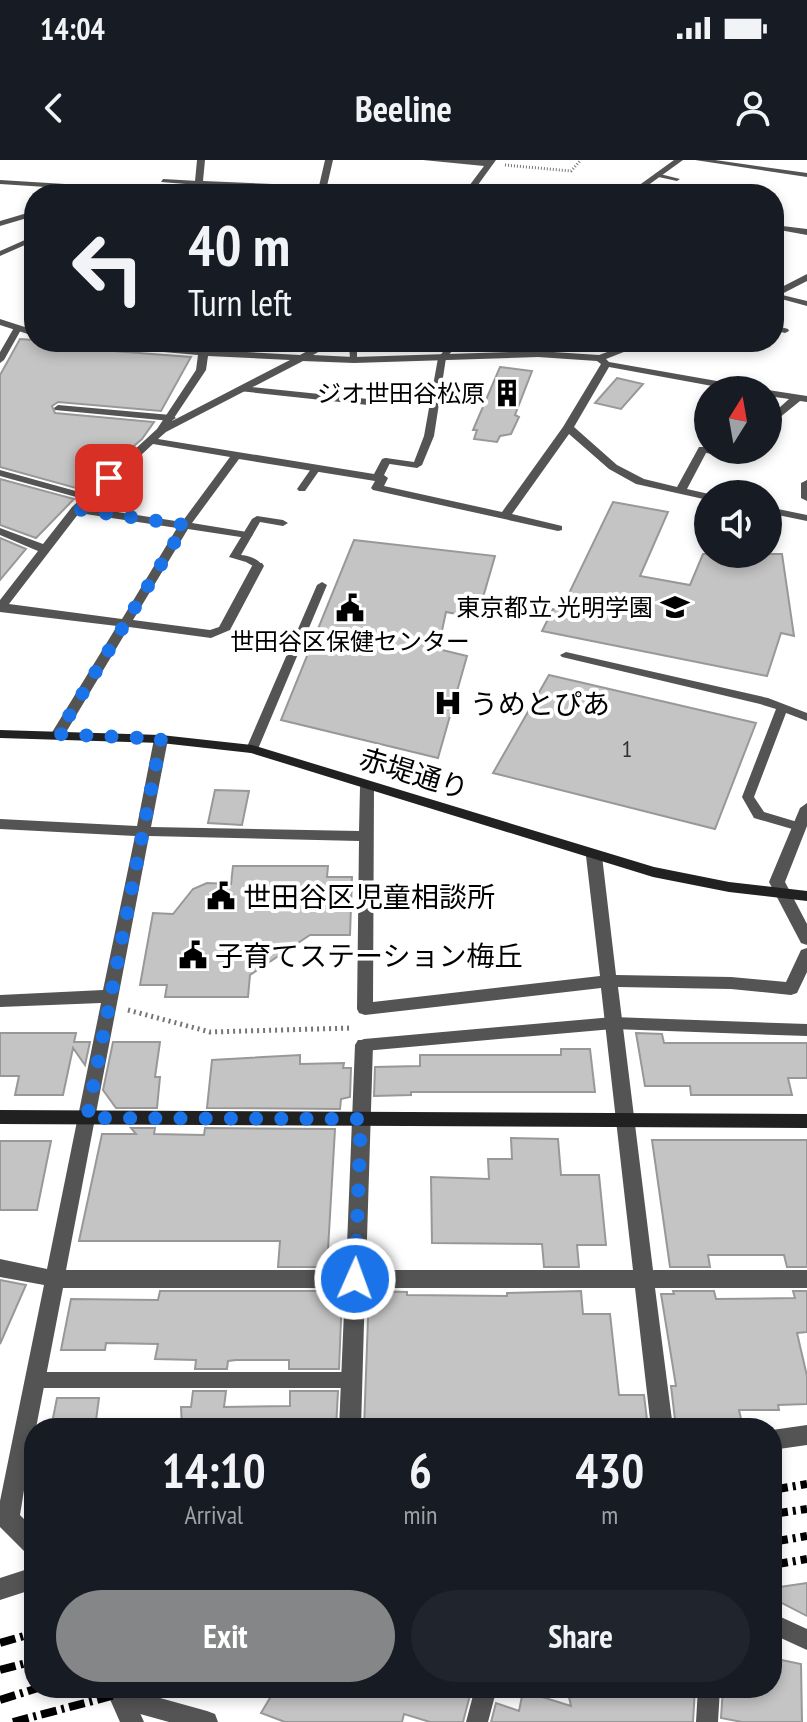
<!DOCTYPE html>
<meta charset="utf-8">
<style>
body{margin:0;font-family:"PT Sans Narrow","Noto Sans JP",sans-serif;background:#20242c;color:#f1f3f6;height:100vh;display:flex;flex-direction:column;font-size:30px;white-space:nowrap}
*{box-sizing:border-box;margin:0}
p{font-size:26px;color:#9ea1a6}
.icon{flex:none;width:44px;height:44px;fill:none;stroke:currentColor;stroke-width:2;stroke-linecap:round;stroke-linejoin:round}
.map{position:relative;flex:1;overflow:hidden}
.side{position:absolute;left:24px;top:1258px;width:758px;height:280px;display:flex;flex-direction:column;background:#171b24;border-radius:32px;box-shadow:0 4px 12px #0003}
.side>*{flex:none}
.hud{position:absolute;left:24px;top:24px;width:760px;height:168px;border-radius:32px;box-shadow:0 4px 12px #0003;background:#171b24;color:#f1f3f6;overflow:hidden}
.needle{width:52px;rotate:11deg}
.controls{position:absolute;left:694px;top:216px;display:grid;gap:16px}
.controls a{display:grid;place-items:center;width:88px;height:88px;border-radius:50%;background:#171b24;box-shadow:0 4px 12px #0003;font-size:40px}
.pin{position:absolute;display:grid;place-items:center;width:68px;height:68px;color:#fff;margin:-34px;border-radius:16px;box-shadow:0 4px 12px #0006}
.me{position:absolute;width:88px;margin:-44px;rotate:2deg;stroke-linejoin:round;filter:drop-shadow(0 0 6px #0008)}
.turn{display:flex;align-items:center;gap:28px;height:168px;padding:0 32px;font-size:36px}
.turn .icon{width:104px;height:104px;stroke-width:2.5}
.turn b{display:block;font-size:56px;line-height:68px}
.eta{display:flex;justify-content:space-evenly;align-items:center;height:136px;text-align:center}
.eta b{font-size:48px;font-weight:600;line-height:56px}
.action{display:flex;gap:16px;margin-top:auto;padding:16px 32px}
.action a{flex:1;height:92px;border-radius:48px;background:#858687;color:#fff;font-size:32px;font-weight:600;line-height:92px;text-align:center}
.action a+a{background:#20242c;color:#f1f3f6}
.status{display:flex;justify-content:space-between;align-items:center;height:56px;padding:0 40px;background:#171b24;direction:ltr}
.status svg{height:22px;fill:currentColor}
header{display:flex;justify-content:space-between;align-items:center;height:104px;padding:0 32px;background:#171b24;font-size:36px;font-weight:600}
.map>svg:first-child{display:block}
.building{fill:#c4c4c4;stroke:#989898;stroke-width:2}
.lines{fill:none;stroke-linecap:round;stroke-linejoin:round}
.path-far1{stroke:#767676;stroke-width:3;stroke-dasharray:1 2;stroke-linecap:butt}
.path{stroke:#767676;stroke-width:5;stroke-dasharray:2 4;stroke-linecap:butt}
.lane{fill:#545454;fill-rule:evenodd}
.street{fill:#545454;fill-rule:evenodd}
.secondary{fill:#212121;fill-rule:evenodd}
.rail{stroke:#000;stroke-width:8;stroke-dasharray:16 5 3 5;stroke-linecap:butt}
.route{stroke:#1a73e8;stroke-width:14;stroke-dasharray:0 25.2}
.labels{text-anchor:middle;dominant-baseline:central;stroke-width:8;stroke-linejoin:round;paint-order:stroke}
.far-poi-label{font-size:24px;fill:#000;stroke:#fff;text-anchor:end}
.number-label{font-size:24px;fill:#313131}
.poi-label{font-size:28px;fill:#000;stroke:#fff;text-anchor:start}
.street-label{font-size:28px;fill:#000;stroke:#fff}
</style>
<div class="status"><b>14:04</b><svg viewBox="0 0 49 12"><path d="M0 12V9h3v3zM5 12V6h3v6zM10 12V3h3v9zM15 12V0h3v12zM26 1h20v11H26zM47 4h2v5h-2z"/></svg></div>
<header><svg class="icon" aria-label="back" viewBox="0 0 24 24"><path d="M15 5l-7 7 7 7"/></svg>Beeline<svg class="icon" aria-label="person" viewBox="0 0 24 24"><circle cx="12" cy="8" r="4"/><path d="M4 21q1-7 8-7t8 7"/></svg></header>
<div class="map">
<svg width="807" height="1562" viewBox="0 0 807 1562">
<rect width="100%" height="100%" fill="#fff"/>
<path class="building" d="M 20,179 L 63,182 L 59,187 L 191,197 L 161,251 L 58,242 L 52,246 L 55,253 L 154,262 L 142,279 L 83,330 L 0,307 L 0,215 Z
M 500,207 L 532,211 L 515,255 L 519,257 L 511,274 L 500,276 L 497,282 L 474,279 L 477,270 L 473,270 Z
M 617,218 L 643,224 L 621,249 L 595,243 Z
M 0,319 L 74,339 L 36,378 L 0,365 Z
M 613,342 L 668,352 L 640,416 L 690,425 L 703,394 L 782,394 L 794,476 L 781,473 L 767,516 L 542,471 L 553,449 L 561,450 Z
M 0,378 L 26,389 L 0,420 Z
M 354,380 L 495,396 L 477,458 L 446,452 L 438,489 L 467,496 L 438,598 L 281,560 Z
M 549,515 L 756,563 L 715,669 L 493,613 Z
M 215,630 L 249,631 L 242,665 L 208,663 Z
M 233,706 L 328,706 L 327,717 L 352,717 L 350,775 L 310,775 L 250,815 L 248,837 L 165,837 L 167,825 L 140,825 L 153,753 L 173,754 L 193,729 L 207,723 L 231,724 Z
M 0,873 L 76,873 L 74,882 L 90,882 L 85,905 L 73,888 L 63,935 L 15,935 L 19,916 L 0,916 Z
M 636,873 L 662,874 L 664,883 L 807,883 L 807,918 L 788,918 L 792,935 L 691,935 L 690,926 L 645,926 Z
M 113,882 L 160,882 L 155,917 L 160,917 L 157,948 L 116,948 L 103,930 Z
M 561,889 L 590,889 L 595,932 L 411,932 L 411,935 L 374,936 L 375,907 L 420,906 L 420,895 L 561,895 Z
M 300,895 L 300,904 L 344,903 L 343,908 L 351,908 L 350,937 L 341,939 L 340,949 L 207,948 L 212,900 Z
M 131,968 L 155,968 L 154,974 L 204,975 L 205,968 L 335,969 L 327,1107 L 278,1107 L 280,1081 L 79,1081 L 102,974 L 136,974 Z
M 511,978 L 558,979 L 561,1015 L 599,1015 L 606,1085 L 577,1085 L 579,1107 L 544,1107 L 542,1084 L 432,1083 L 431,1017 L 489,1019 L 488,999 L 512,999 Z
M 652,980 L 807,980 L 807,1107 L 787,1107 L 784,1095 L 708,1095 L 710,1107 L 670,1107 Z
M 0,981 L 51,981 L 37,1050 L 0,1050 Z
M 0,1120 L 26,1125 L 0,1184 Z
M 160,1131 L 325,1131 L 325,1134 L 342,1135 L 339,1209 L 289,1209 L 289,1200 L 236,1200 L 228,1201 L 227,1209 L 195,1209 L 196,1200 L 155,1199 L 158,1184 L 106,1183 L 105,1190 L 61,1190 L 71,1139 L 158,1140 Z
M 369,1131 L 407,1132 L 407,1135 L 507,1136 L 507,1133 L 581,1131 L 583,1154 L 610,1154 L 619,1235 L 644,1235 L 648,1268 L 364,1268 Z
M 673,1131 L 714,1131 L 716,1139 L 795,1138 L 793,1131 L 807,1131 L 807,1172 L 797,1173 L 807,1216 L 807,1244 L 778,1245 L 779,1250 L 739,1250 L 742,1263 L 676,1268 L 671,1226 L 676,1226 L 661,1134 L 674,1134 Z
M 193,1231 L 226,1231 L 224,1247 L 290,1246 L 290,1231 L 338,1231 L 336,1268 L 182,1268 L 181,1247 L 191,1247 Z
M 57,1238 L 99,1238 L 95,1268 L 51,1268 Z
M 807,1423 L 807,1456 L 772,1438 L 772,1428 Z
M 772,1498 L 801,1504 L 802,1562 L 742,1562 L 721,1558 L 723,1528 L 772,1528 Z
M 276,1528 L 450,1528 L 470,1535 L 463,1562 L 430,1562 L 404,1554 L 402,1562 L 285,1562 L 261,1553 Z
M 567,1528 L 695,1528 L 693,1562 L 491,1562 L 496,1543 L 519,1551 L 523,1531 L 571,1546 Z"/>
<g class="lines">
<path class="path-far1" d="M 505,5 L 571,11 L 581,0"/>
<path class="path" d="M 128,850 L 210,872 L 352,868"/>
<path class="lane" d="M 656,13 L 680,19 L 677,21 L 654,16 Z
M 163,19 L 198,21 L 201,23 L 198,25 L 161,22 Z
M 34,76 L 34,81 L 0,96 L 0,91 Z
M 774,133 L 807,141 L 807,146 L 774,137 Z
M 774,165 L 788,169 L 789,171 L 785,173 L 774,170 Z
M 15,166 L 22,168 L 4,200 L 0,203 L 0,192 Z
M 349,182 L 357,182 L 357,202 L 350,200 Z
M 451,182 L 460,182 L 446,198 L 434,276 L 422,305 L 417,308 L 383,303 L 383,299 L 386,298 L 414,302 L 424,276 L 438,198 Z
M 242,226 L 368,239 L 372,242 L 368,245 L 239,231 L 239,227 Z
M 58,245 L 171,255 L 176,258 L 171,261 L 55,250 L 54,248 Z
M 313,306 L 321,308 L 305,331 L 299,331 L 297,329 Z
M 0,310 L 90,335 L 92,337 L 87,340 L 0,316 Z
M 257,356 L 283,360 L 288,363 L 283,366 L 260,362 L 241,395 C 250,396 257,398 263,406 L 258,409 L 246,402 L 229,397 L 252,359 Z
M 322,422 L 327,425 L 258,589 L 252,593 L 248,592 L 246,589 L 317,425 Z
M 566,492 L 768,538 L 807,553 L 807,561 L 786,553 L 754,637 L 764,652 L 804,664 L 805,667 L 804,670 L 799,671 L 754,658 L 742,637 L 776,549 L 760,544 L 562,497 L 560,495 Z
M 613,857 L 807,864 L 807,876 L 613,869 L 364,891 L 359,889 L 357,885 L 359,881 L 364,879 Z
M 35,1212 L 352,1212 L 358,1214 L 361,1220 L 358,1226 L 352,1228 L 35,1228 L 29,1226 L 26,1220 L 29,1214 Z
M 772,1453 L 807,1469 L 807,1490 L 772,1474 Z
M 124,1528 L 207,1551 L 215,1554 L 218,1562 L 169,1562 L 122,1549 L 115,1545 L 111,1538 L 115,1531 Z
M 475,1528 L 497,1528 L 488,1562 L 466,1562 Z
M 698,1528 L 720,1528 L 718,1562 L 696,1562 Z"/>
<path class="street" d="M 197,0 L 205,0 L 203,21 L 319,26 L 325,0 L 333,0 L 327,26 L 446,32 L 450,34 L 326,31 L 325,34 L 317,34 L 318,31 L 203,26 L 202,34 L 154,34 L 0,24 L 0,20 L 194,32 Z
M 423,0 L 496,0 L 475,29 L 506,34 L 463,34 L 484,6 Z
M 674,0 L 683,0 L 636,34 L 627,34 Z
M 695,0 L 715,0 L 807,13 L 807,17 Z
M 34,51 L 34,56 L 0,66 L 0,61 Z
M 774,65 L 807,69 L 807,75 L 774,69 Z
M 807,114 L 807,121 L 774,138 L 774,131 Z
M 0,159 L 34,170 L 34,176 L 0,165 Z
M 78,182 L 115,182 L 199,190 L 201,183 L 204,182 L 209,185 L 208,190 L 300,195 L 324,182 L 336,182 L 313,195 L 354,197 L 538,191 L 599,195 L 635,182 L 649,182 L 606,199 L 609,202 L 751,227 L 756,230 L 734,230 L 609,207 L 574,267 L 617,305 L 644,319 L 677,327 L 699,287 L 708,287 L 708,290 L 750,290 L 741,298 L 706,293 L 687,329 L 709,334 L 708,340 L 636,324 L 609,309 L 569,274 L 512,354 L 562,366 L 562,370 L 558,371 L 373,330 L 371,328 L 375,321 L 239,299 L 192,363 L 247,372 L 253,375 L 247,378 L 188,369 L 133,460 L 210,470 L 219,467 L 252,406 L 254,403 L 262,403 L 264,406 L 230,470 L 211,478 L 129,467 L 65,574 L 58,578 L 51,574 L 117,466 L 0,452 L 0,440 L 38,391 L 0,375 L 0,368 L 43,384 L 72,347 L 157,269 L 196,210 L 198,195 L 83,185 ZM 208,196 L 290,200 L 172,261 L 206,210 ZM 538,197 L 597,201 L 601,204 L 563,267 L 502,352 L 384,326 L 388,318 L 384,315 L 391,301 L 386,298 L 382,299 L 374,314 L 158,279 L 166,272 L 303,201 L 354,203 ZM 153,284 L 230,297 L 182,362 L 85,347 ZM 79,353 L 177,368 L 122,459 L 9,444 Z
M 768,230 L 807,236 L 807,242 L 800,241 L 768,267 L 768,258 L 789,239 L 768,236 Z
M 807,320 L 807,341 L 801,338 L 801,323 Z
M 768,347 L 807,355 L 807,361 L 768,353 Z
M 161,575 L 168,579 L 151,667 L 359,671 L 360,627 L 367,622 L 372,624 L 374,627 L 373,842 L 600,816 L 586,696 L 594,691 L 602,696 L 616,815 L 731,817 L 786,822 L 801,790 L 807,788 L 807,812 L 797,833 L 791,835 L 731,829 L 618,827 L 653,1110 L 807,1110 L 807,1128 L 655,1128 L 673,1268 L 651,1268 L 635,1128 L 365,1128 L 361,1268 L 339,1268 L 345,1128 L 63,1128 L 36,1268 L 34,1268 L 20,1355 L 34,1369 L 34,1396 L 26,1393 L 0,1367 L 0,1341 L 44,1125 L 0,1117 L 0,1099 L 47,1109 L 101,843 L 0,847 L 0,835 L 103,830 L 135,676 L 0,669 L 0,659 L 137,666 L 154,579 ZM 149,676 L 359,681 L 357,849 L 359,853 L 365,855 L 601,828 L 633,1110 L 366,1110 L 373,885 L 370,880 L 358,880 L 355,885 L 346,1110 L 66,1110 Z
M 807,643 L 807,666 L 785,722 L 807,764 L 807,785 L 801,783 L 769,722 L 800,648 Z
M 807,1265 L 807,1285 L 772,1290 L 772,1270 Z
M 34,1407 L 34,1429 L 0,1440 L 0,1418 Z
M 105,1528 L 129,1528 L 144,1562 L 120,1562 Z"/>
<path class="secondary" d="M 0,570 L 161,575 L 252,585 L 654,707 L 729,722 L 807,731 L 807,741 L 729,732 L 653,717 L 251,593 L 161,583 L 0,578 Z
M 0,950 L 807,954 L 807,968 L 0,964 Z"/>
<path class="rail" d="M 772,1330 L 807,1324
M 772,1354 L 807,1349
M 772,1382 L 807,1376
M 772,1405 L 807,1399
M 0,1483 L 34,1473
M 0,1510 L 34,1501
M 0,1540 L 38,1528
M 13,1562 L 142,1528"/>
</g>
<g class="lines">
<path class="route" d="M 109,318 L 76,349 L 185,365 L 58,574 L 161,579 L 87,958 L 361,959 L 355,1119"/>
</g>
<defs>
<symbol id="building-bare" viewBox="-9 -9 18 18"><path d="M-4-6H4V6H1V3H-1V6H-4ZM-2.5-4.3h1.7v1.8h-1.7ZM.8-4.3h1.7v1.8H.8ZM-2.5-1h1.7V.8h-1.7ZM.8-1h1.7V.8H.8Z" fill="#000" stroke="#fff" stroke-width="2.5" paint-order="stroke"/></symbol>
<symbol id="school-bare" viewBox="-9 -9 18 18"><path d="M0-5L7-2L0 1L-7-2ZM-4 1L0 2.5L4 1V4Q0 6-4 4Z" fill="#000" stroke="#fff" stroke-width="2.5" paint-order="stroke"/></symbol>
<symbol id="civic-bare" viewBox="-9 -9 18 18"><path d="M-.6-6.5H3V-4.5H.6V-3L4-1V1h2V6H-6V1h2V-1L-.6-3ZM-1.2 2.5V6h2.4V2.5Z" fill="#000" stroke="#fff" stroke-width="2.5" paint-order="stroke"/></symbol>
<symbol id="hospital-bare" viewBox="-9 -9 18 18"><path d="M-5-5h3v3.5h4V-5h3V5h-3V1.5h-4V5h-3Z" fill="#000" stroke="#fff" stroke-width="2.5" paint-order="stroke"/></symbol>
</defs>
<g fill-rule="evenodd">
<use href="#building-bare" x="487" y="213" width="40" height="40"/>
<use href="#school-bare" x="655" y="427" width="40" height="40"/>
<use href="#civic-bare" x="330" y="428" width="40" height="40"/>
<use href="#hospital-bare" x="428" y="523" width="40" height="40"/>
<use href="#civic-bare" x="201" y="716" width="40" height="40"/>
<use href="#civic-bare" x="173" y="775" width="40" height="40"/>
</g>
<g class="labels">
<g class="far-poi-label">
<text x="485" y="233">ジオ世田谷松原</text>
<text x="653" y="447">東京都立 光明学園</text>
<text x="350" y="481" text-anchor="middle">世田谷区保健センター</text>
</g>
<g class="number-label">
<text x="627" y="588">1</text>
</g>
<g class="poi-label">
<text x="470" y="543">うめとぴあ</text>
<text x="243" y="736">世田谷区児童相談所</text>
<text x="215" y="795">子育てステーション梅丘</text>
</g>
<g class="street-label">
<text transform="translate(414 613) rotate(17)">赤堤通り</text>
</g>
</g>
</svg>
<div class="controls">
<a><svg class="needle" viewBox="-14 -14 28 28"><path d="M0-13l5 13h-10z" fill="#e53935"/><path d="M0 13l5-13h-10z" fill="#9ea1a6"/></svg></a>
<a><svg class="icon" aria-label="sound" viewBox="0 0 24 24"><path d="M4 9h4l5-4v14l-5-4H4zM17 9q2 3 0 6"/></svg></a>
</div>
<div class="pin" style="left:109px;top:318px;background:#d93025"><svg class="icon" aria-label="arrive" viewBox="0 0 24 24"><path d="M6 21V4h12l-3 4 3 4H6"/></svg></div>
<svg class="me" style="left:355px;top:1119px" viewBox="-20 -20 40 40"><circle r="17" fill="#1a73e8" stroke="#fff" stroke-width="3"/><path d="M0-11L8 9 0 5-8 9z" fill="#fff"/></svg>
<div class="hud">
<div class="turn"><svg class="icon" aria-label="left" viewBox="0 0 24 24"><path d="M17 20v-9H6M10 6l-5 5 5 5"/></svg><div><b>40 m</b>Turn left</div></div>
</div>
<section class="side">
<div class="eta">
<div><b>14:10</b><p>Arrival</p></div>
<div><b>6</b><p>min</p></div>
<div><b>430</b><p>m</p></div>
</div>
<div class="action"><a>Exit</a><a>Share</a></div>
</section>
</div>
